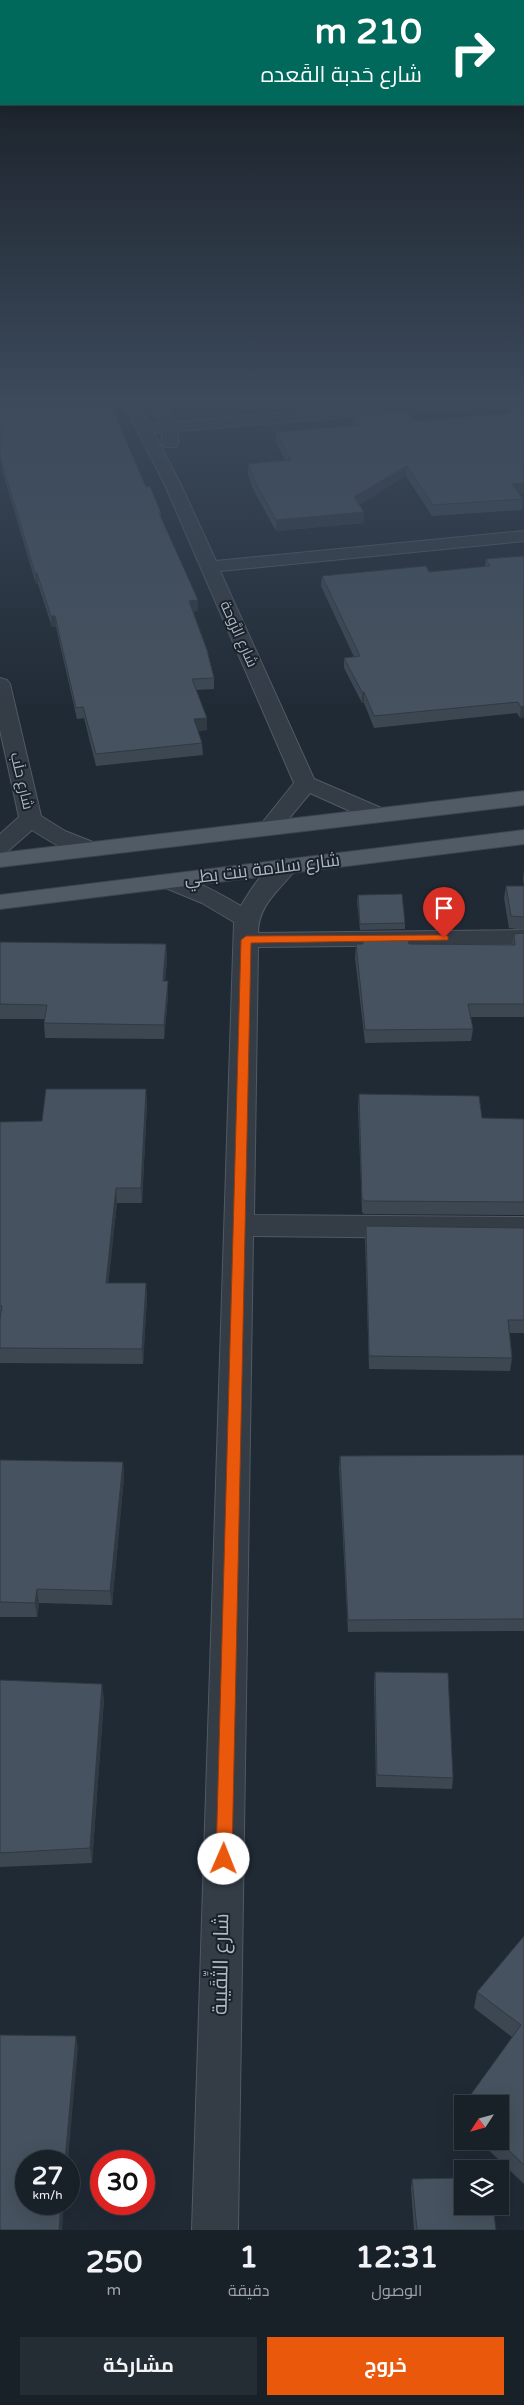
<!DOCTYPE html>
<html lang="ar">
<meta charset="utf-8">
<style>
body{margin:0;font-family:"Varela Round",Cairo,sans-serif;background:#252d34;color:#f1f3f6;direction:rtl;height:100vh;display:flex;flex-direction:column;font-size:19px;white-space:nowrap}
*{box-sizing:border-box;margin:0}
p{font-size:16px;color:#9fa3a8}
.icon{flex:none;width:28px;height:28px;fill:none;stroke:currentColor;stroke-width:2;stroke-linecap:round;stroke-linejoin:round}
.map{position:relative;height:2230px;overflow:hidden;direction:ltr}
.panel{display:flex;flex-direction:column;background:#182028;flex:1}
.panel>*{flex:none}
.banner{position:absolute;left:0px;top:0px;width:525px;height:105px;box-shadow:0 5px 20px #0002,0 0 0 1px #363e45;direction:rtl;background:#00695c;color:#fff;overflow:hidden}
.needle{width:32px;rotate:234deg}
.buttons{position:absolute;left:454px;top:2095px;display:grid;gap:10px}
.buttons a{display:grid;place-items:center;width:55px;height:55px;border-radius:0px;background:#182028;box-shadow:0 5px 20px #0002,0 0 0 1px #363e45;font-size:25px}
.speed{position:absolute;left:15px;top:2150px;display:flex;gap:10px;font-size:25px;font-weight:700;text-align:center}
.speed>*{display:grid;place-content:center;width:65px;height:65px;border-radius:50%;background:#182028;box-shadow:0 5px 20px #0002,0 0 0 1px #363e45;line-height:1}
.speed small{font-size:12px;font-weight:400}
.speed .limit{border:8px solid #d22;background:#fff;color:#111}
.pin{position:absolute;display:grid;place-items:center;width:42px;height:42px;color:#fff;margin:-51px -21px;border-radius:50% 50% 50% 0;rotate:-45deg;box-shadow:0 0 5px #0007}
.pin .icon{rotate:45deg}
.me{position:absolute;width:55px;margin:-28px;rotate:1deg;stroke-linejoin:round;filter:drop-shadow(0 0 4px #0008)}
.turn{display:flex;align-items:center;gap:18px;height:105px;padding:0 20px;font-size:22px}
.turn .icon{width:65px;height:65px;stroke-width:2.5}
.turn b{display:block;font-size:35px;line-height:42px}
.eta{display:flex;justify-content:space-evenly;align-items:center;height:85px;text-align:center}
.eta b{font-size:30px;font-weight:700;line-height:35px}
.primary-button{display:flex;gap:10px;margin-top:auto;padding:10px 20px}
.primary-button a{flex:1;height:58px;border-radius:0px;background:#ea580c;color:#fff;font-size:20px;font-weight:700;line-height:58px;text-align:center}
.primary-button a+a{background:#252d34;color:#f1f3f6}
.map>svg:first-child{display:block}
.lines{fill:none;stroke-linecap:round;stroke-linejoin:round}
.minor-casing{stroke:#515a64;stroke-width:2}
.major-casing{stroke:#3d454f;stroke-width:2}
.minor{fill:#343c46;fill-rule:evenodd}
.major{fill:#515b66;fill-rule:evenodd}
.wall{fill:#3c4752}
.shaded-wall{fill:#313942}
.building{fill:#46525f;stroke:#313942}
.route{fill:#ea580c;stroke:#983908}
.labels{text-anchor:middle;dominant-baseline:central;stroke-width:4;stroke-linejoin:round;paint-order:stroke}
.far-street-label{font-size:15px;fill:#aeb7c3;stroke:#19212a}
.street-label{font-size:18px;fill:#aeb7c3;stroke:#19212a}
.near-street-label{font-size:21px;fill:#aeb7c3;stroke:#19212a}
</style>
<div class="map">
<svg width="524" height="2230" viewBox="0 0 524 2230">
<rect width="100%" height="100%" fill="#202a35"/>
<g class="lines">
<defs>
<path id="minor" d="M 122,401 L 137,401 L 149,424 L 160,423 L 150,401 L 165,401 L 175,422 L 421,401 L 489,401 L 482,406 L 178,431 L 178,444 L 176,447 L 164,447 L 162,444 L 162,432 L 154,433 L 181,485 L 216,561 L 524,531 L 524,541 L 220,571 L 314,779 L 386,810 L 389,815 L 386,820 L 378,822 L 370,820 L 310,793 L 277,833 L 269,835 L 261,833 L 258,828 L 294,783 L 165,485 Z
M 0,678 L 7,680 L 10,684 L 41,816 L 65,831 L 98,844 L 101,849 L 98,854 C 77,859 49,841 32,830 L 8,851 L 0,853 L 0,834 L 19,817 L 0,730 Z
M 286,859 L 294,861 L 298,866 C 282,889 258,903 258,933 L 524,930 L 524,944 L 258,947 L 254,1215 L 524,1217 L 524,1239 L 253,1236 L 238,2230 L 192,2230 L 234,922 L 202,903 L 161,886 L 157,881 L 161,876 C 182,871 222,895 241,906 C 251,889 266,864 286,859 Z"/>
<path id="major" d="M 524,791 L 524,805 L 0,867 L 0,853 Z
M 524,830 L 524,844 L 0,909 L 0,895 Z"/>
</defs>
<use href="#minor" class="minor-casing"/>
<use href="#major" class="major-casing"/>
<use href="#minor" class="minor"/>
<use href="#major" class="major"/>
</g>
<path class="wall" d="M 0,401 L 146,487 L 161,513 L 161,518 L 198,600 L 198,611 L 193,611 L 214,678 L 214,689 L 196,690 L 207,730 L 198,731 L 202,743 L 203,755 L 96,766 L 84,718 L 77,719 L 56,627 L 52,627 L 38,584 L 36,584 L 3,473 L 0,458 Z
M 524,408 L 524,493 L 519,494 L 523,499 L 522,510 L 432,516 L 406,476 L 359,505 L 364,512 L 364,523 L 276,531 L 254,491 L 248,475 L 248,464 L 285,460 L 276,443 L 276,432 L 354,426 L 355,416 L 415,421 L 509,413 L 509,409 Z
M 524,556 L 524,717 L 520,718 L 517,713 L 374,728 L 364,703 L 362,703 L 344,668 L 344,658 L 354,657 L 321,586 L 322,576 L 429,572 L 485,567 L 486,559 Z
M 524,869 L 524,885 L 523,880 Z
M 506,886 L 524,886 L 524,930 L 509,928 L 504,898 Z
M 358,895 L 405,923 L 405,929 L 360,930 L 357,901 Z
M 524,933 L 524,1017 L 471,1017 L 473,1029 L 471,1041 L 365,1043 L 355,957 L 356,944 L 362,944 L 362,935 L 409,944 L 512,945 L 514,934 Z
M 0,942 L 166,944 L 167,959 L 165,981 L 168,981 L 168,996 L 164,1039 L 45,1038 L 44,1023 L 44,1019 L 0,1019 Z
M 146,1089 L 147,1103 L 142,1203 L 117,1203 L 108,1283 L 146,1283 L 147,1298 L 143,1364 L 0,1363 L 0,1122 L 42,1121 Z
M 359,1094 L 482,1118 L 524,1119 L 524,1215 L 364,1214 L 362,1212 L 358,1107 Z
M 366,1226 L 524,1228 L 524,1333 L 510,1333 L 512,1358 L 510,1371 L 369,1369 L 365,1239 Z
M 524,1455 L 524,1631 L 348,1632 L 339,1468 L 340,1456 Z
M 0,1460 L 123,1462 L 124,1477 L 112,1605 L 39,1603 L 37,1617 L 0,1617 Z
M 375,1672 L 453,1778 L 452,1789 L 376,1787 L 374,1683 Z
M 0,1680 L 104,1699 L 92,1863 L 0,1867 Z
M 524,1936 L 524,2184 L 479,2141 L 500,2141 L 512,2037 L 474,2008 L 477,1992 Z
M 462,2105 L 462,2125 L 459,2122 Z
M 412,2179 L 496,2230 L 414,2230 L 411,2188 Z"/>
<path class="shaded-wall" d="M 407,466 L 406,476 L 354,508 L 354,497 Z
M 524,483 L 524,493 L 511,495 L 512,484 Z
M 364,512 L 364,523 L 276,531 L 276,520 Z
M 35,573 L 37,573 L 38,584 L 36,584 Z
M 198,600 L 198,611 L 189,612 L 189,601 Z
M 51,616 L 55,616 L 56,627 L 52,627 Z
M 362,692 L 364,692 L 364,703 L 362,703 Z
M 524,706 L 524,717 L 520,718 L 521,707 Z
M 207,718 L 207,730 L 194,731 L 194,719 Z
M 166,944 L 167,959 L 164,996 L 163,981 Z
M 168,981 L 168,996 L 164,1039 L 164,1025 Z
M 146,1089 L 147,1103 L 142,1203 L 141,1188 Z
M 116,1188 L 117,1203 L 107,1298 L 106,1283 Z
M 146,1283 L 147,1298 L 143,1364 L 142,1349 Z
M 123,1462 L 124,1477 L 112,1605 L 110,1591 Z
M 37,1589 L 39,1603 L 37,1617 L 35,1603 Z
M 102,1684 L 104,1699 L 92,1863 L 90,1848 Z
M 76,2036 L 78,2048 L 68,2161 L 65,2161 Z
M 61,2204 L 64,2204 L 62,2230 L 59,2230 Z"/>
<path class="building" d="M 0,401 L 109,401 L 146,487 L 150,486 L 161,513 L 159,513 L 198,600 L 189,601 L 207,650 L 214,678 L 192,679 L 207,718 L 194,719 L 202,743 L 96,754 L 83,707 L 76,708 L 55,616 L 51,616 L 37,573 L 35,573 L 2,463 L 0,453 Z
M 524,408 L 524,483 L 512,484 L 523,499 L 433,505 L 407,466 L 354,497 L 364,512 L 276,520 L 254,480 L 248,464 L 291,460 L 276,432 L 362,425 L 355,416 L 407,411 L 415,421 L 513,413 L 509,409 Z
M 524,556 L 524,706 L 521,707 L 518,702 L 374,716 L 364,692 L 362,692 L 344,658 L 360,656 L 322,576 L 426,566 L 429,572 L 490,566 L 486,559 Z
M 506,886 L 524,886 L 524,917 L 511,916 Z
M 402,894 L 405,923 L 360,924 L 358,895 Z
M 524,933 L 524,1004 L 468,1004 L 473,1029 L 365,1030 L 356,944 L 363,944 L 362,935 L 408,935 L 409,944 L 515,945 L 514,934 Z
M 0,942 L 166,944 L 163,981 L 168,981 L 164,1025 L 44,1023 L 47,1005 L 0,1004 Z
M 46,1089 L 146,1089 L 141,1188 L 116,1188 L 106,1283 L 146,1283 L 142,1349 L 0,1348 L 0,1319 L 2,1306 L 0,1306 L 0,1122 L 42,1121 Z
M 359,1094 L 479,1096 L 482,1118 L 524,1119 L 524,1202 L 365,1201 L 362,1199 Z
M 366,1226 L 524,1228 L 524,1320 L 508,1320 L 512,1358 L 369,1356 Z
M 524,1455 L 524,1619 L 348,1620 L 340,1456 Z
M 0,1460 L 123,1462 L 110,1591 L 37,1589 L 35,1603 L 0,1602 Z
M 375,1672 L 448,1673 L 453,1778 L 377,1775 Z
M 0,1680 L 102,1684 L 90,1848 L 0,1853 Z
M 524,1936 L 524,2165 L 499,2141 L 500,2141 L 500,2104 L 464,2104 L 521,2025 L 477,1992 Z
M 0,2035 L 76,2036 L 65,2161 L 26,2161 L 26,2204 L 61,2204 L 59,2230 L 0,2230 Z
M 462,2178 L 462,2206 L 493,2206 L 496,2230 L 417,2230 L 412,2179 Z"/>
<linearGradient id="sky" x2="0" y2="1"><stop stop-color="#12171d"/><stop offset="0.56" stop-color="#3c4a5c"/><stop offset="1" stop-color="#3c4a5c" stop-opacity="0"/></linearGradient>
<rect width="524" height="714" fill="url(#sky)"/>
<path class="route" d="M 444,935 L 448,936 L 448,940 L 251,943 L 232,1859 L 230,1864 L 224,1867 L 218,1864 L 216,1859 L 241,940 L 246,936 Z"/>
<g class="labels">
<g class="far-street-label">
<text transform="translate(239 634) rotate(66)">شارع الرَّوحة</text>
<text transform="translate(22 781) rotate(77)">شارع حلَب</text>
</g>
<g class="street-label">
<text transform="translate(262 869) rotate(-7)">شارع سلامة بنت بطي</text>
</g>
<g class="near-street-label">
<text transform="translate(221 1964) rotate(-89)">شارع الثِّقَيبة</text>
</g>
</g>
</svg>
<div class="buttons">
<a><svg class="needle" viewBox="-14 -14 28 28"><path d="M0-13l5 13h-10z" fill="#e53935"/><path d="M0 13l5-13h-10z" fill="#9fa3a8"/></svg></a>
<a><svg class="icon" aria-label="layers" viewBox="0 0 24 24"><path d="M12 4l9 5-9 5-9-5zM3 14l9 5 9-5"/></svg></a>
</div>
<div class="speed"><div>27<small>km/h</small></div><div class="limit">30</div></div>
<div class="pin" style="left:444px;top:938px;background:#d93025"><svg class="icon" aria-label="arrive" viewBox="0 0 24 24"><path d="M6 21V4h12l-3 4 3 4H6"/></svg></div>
<svg class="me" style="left:224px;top:1859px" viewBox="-20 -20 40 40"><circle r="19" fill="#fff"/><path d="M0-13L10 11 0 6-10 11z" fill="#ea580c"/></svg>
<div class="banner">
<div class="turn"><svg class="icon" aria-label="right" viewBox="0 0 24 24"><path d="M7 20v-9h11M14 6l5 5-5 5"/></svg><div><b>210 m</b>شارع حَدبة القَعده</div></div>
</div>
</div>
<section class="panel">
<div class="eta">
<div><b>12:31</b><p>الوصول</p></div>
<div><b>1</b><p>دقيقة</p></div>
<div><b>250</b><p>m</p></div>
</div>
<div class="primary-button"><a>خروج</a><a>مشاركة</a></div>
</section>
